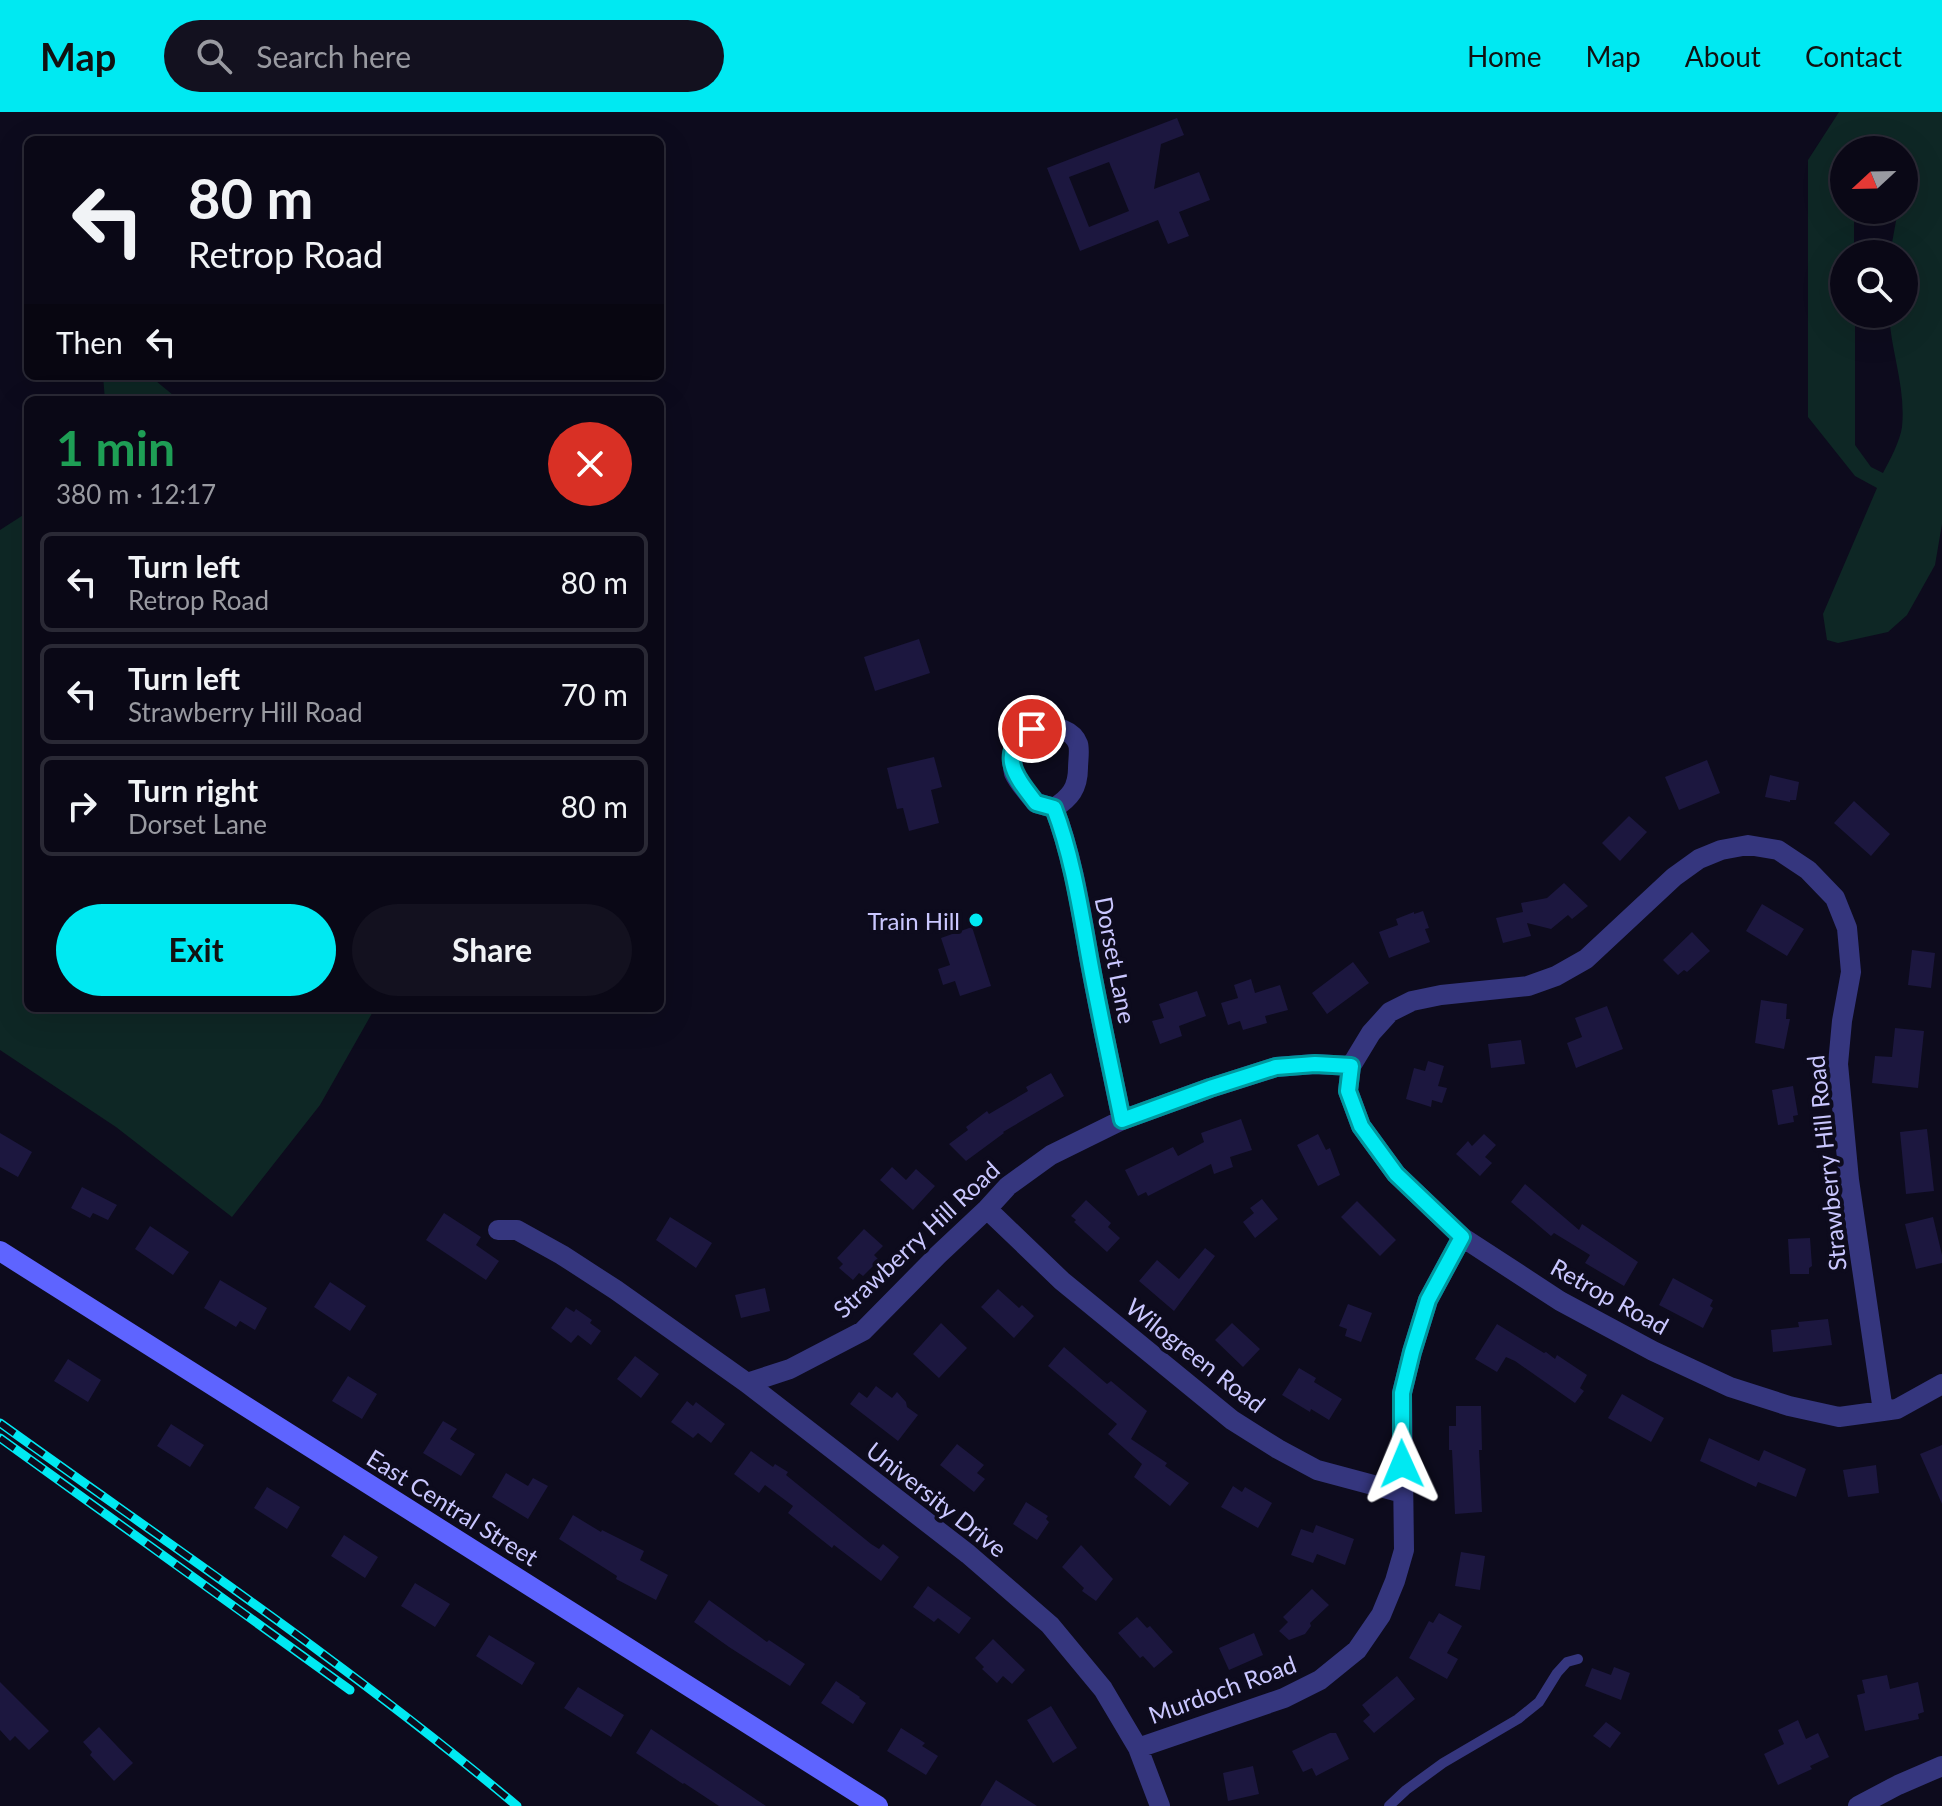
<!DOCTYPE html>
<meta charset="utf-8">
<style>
body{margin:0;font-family:Lato,sans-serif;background:#13111f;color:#f1f3f6;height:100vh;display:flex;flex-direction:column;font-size:30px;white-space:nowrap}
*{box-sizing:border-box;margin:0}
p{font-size:26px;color:#999aa1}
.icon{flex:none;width:44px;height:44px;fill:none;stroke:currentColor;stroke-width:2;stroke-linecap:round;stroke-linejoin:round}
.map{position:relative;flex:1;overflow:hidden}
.side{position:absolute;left:24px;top:284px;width:640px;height:616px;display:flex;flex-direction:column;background:#0a0816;border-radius:12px;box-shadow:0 8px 32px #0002,0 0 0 2px #2a2935}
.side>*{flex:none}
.banner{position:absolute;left:24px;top:24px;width:640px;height:244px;border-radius:12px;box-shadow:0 8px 32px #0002,0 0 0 2px #2a2935;background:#0a0816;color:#f1f3f6;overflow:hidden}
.needle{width:52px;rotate:248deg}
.fabs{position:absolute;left:1830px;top:24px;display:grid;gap:16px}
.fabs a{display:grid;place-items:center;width:88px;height:88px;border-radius:50%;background:#0a0816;box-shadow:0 8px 32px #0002,0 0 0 2px #2a2935;font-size:40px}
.pin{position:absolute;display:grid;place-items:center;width:68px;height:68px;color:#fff;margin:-34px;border:4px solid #fff;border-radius:50%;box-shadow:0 2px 8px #0007}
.me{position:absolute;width:88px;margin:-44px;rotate:359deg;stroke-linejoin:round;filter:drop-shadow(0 0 6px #0008)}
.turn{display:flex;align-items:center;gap:28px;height:168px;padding:0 32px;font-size:36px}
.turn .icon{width:104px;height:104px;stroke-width:2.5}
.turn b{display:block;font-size:56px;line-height:68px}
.then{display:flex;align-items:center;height:76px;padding:0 32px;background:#0003;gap:16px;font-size:30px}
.round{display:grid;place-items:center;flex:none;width:84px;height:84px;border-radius:42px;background:#13111f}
.overview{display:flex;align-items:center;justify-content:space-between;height:136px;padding:0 32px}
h1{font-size:48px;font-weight:700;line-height:60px;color:#1e9e55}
.primary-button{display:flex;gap:16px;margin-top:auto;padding:16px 32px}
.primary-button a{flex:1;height:92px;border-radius:48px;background:#00e9f2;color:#111;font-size:32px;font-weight:700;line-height:92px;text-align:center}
.primary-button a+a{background:#13111f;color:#f1f3f6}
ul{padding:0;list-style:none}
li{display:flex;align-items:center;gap:24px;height:100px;margin:0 16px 12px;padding:0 16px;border:4px solid #2a2935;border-radius:12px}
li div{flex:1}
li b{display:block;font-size:30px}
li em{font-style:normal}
header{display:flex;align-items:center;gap:48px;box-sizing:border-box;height:112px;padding:0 40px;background:#00e9f2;color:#111}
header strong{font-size:38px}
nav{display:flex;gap:44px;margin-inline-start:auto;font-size:28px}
.search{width:560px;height:72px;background:#13111f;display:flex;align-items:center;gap:20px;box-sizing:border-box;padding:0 28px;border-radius:44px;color:#999aa1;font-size:30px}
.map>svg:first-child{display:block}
.green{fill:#0e2725;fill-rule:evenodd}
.building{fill:#1c173f;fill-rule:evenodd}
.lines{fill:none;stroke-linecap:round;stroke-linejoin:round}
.lane{stroke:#35367e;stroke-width:10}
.street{stroke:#35367e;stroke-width:20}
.secondary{stroke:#5e64ff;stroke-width:20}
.rail-casing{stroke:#00e9f2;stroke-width:9}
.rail{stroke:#0d0b1d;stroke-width:6;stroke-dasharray:18;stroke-linecap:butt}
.route-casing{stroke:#00979d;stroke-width:20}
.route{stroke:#00e9f2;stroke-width:14}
.poi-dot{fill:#00e9f2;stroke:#0d0b1d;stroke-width:3}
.labels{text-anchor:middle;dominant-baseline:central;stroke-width:8;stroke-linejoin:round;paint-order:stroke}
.poi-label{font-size:24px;fill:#cac7ff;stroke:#0d0b1d;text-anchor:end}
.street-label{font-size:24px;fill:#cac7ff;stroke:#0d0b1d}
</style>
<header>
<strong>Map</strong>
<div class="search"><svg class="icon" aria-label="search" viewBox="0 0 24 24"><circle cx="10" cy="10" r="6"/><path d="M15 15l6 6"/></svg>Search here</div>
<nav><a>Home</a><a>Map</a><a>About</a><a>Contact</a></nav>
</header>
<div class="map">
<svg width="1942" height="1694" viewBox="0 0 1942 1694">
<rect width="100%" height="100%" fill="#0d0b1d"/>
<path class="green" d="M 1839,0 L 1942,0 L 1942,412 L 1935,453 L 1907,503 L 1888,520 L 1838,531 L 1827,528 L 1823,502 L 1877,376 L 1855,364 L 1808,305 L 1808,48 ZM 1844,38 L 1904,38 L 1904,73 L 1908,72 L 1904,76 L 1904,98 L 1898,98 L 1890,142 L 1904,142 L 1904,202 L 1889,202 C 1891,240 1906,276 1902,315 C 1900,329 1890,348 1883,361 L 1871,355 L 1855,333 L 1855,202 L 1844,202 L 1844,142 L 1854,142 L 1854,98 L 1844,98 Z
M 103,264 L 150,264 L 179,288 L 105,288 Z
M 28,400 L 28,896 L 375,896 L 320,993 L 232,1105 L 116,1015 L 0,938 L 0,418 Z"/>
<path class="building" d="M 1177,6 L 1184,23 L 1161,32 L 1154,77 L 1199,60 L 1210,88 L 1179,100 L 1189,124 L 1168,132 L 1158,108 L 1080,139 L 1047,56 ZM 1109,50 L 1129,99 L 1089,115 L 1069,65 Z
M 919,527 L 930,561 L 875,579 L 864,545 Z
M 934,645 L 942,675 L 931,678 L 939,711 L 909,719 L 903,696 L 897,697 L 887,656 Z
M 1707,648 L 1720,681 L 1679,698 L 1665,665 Z
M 1770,663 L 1799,670 L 1796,688 L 1790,688 L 1790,690 L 1765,685 Z
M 1854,689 L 1890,722 L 1871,744 L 1834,711 Z
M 1629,704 L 1647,720 L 1620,749 L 1602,731 Z
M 1564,771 L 1588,794 L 1572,807 L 1568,803 L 1551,817 L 1527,811 L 1531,824 L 1503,831 L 1496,806 L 1523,800 L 1521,791 L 1547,786 Z
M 1762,792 L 1804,817 L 1787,844 L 1746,819 Z
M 1423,799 L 1429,816 L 1425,817 L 1430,830 L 1389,846 L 1379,820 L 1398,813 L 1396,807 L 1414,800 L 1414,802 Z
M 972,815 L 991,874 L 960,884 L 955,869 L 943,873 L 938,857 L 950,853 L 941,826 Z
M 1692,820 L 1710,839 L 1687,860 L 1684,858 L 1678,863 L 1663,848 Z
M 1912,838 L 1935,841 L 1931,876 L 1908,873 Z
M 1353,850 L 1369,871 L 1327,902 L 1312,881 Z
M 1251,867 L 1255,881 L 1280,873 L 1288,898 L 1265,904 L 1267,911 L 1243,918 L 1240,909 L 1228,913 L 1221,891 L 1238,886 L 1234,873 Z
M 1197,879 L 1206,904 L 1179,914 L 1182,924 L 1160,932 L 1152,909 L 1164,906 L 1159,892 Z
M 1761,888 L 1787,892 L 1786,907 L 1790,907 L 1784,937 L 1755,931 Z
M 1607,894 L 1623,937 L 1576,956 L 1567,931 L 1582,925 L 1575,906 Z
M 1895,916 L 1924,919 L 1918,976 L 1872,971 L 1875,944 L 1892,945 Z
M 1521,928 L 1525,952 L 1491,956 L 1488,932 Z
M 1428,949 L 1444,954 L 1438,974 L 1447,976 L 1442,991 L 1432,988 L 1431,995 L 1406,987 L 1414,956 L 1425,959 Z
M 1051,961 L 1064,984 L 1003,1020 L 1004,1021 L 966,1049 L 949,1032 L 968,1018 L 966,1015 L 987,999 L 989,1002 L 1028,979 L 1026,975 Z
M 1793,974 L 1798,1003 L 1793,1004 L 1794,1010 L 1778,1013 L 1772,978 Z
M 1241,1007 L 1252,1038 L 1230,1045 L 1233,1055 L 1214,1062 L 1211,1052 L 1148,1084 L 1146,1080 L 1138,1084 L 1125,1058 L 1173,1035 L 1178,1044 L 1204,1030 L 1201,1021 Z
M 1927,1017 L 1934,1079 L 1906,1082 L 1900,1020 Z
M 0,1021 L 32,1040 L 18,1065 L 0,1055 Z
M 1318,1022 L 1326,1038 L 1330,1036 L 1340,1063 L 1318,1074 L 1297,1033 Z
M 1484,1022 L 1496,1033 L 1485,1045 L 1492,1051 L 1480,1064 L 1456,1042 L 1468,1029 L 1472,1034 Z
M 892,1055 L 906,1068 L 916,1057 L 935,1074 L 913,1098 L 880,1068 Z
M 1525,1072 L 1579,1118 L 1582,1112 L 1638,1150 L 1624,1174 L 1585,1151 L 1590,1143 L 1554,1121 L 1551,1124 L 1511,1090 Z
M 82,1075 L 117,1093 L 108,1108 L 93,1101 L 90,1106 L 71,1096 Z
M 1262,1087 L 1278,1107 L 1255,1126 L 1243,1110 L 1254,1101 L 1250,1096 Z
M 1086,1088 L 1111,1111 L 1108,1115 L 1120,1126 L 1107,1140 L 1074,1110 L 1076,1108 L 1071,1104 Z
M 1357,1089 L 1396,1128 L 1380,1144 L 1341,1105 Z
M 444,1101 L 481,1125 L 476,1133 L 499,1149 L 486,1168 L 426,1128 Z
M 670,1105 L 712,1131 L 696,1156 L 656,1128 Z
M 1933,1105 L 1942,1143 L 1942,1151 L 1916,1157 L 1905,1112 Z
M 150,1114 L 189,1140 L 173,1163 L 135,1137 Z
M 864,1117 L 883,1134 L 874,1143 L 879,1148 L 863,1164 L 859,1161 L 853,1168 L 839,1156 L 843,1152 L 837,1146 Z
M 1810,1126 L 1812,1154 L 1809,1156 L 1809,1162 L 1790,1162 L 1788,1127 Z
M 1205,1136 L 1215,1144 L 1174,1199 L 1139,1169 L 1157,1148 L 1179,1167 Z
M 1673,1166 L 1713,1188 L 1710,1194 L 1713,1196 L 1703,1216 L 1659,1193 Z
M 220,1168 L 267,1196 L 255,1218 L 240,1209 L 236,1215 L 204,1196 Z
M 330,1170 L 366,1194 L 350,1219 L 314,1195 Z
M 765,1176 L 770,1199 L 741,1206 L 735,1183 Z
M 998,1177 L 1019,1196 L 1022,1193 L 1034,1204 L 1014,1226 L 981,1195 Z
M 1348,1192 L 1372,1201 L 1361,1230 L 1345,1224 L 1347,1217 L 1339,1214 Z
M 566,1195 L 574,1200 L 576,1197 L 592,1208 L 590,1211 L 601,1219 L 591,1233 L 578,1223 L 571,1231 L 551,1216 Z
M 1828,1207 L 1832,1233 L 1773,1240 L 1771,1218 L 1799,1215 L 1798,1210 Z
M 941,1211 L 967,1236 L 939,1266 L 913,1242 Z
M 1232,1211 L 1260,1237 L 1243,1255 L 1215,1228 Z
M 1497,1212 L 1544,1241 L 1546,1240 L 1555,1247 L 1557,1243 L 1587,1263 L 1580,1276 L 1584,1279 L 1575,1291 L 1515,1249 L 1506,1245 L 1497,1260 L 1475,1247 Z
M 1064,1235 L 1107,1272 L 1111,1269 L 1147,1299 L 1131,1327 L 1167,1351 L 1165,1354 L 1189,1371 L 1170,1394 L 1134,1365 L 1142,1352 L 1108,1322 L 1117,1312 L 1048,1254 Z
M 635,1244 L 659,1262 L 641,1286 L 617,1267 Z
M 68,1247 L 101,1268 L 88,1290 L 54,1269 Z
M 1299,1256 L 1316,1266 L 1314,1270 L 1342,1287 L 1329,1308 L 1311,1297 L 1310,1300 L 1282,1283 Z
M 348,1264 L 377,1282 L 362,1307 L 332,1289 Z
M 876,1274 L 892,1286 L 897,1280 L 906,1290 L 907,1295 L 918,1303 L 898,1329 L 850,1292 L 859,1280 L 867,1286 Z
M 1622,1282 L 1664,1306 L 1651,1330 L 1608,1306 Z
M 687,1289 L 693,1294 L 696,1290 L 725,1312 L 711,1331 L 698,1321 L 693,1326 L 671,1310 Z
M 1456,1294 L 1481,1294 L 1482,1338 L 1479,1338 L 1482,1400 L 1455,1402 L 1452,1338 L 1449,1338 L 1449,1314 L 1456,1314 Z
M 443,1309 L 457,1317 L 450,1327 L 475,1342 L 461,1364 L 423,1341 Z
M 171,1312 L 204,1333 L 190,1355 L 157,1334 Z
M 1709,1326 L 1759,1349 L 1764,1338 L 1806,1357 L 1796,1385 L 1758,1370 L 1756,1375 L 1700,1349 Z
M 957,1332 L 984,1353 L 977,1361 L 985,1367 L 974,1380 L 940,1353 Z
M 1942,1333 L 1942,1392 L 1920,1342 Z
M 751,1339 L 773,1355 L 775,1352 L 788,1360 L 786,1363 L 871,1432 L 879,1437 L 883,1432 L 899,1445 L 881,1469 L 834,1433 L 832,1436 L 788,1401 L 793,1394 L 765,1373 L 759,1381 L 734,1362 Z
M 1876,1353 L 1879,1381 L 1848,1385 L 1843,1358 Z
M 506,1361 L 528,1374 L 533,1366 L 548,1374 L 528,1407 L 492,1385 Z
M 1233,1374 L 1242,1380 L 1245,1375 L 1272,1391 L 1258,1416 L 1221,1395 Z
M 267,1375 L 300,1395 L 287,1417 L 254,1396 Z
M 1026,1390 L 1048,1404 L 1046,1407 L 1049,1410 L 1037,1428 L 1013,1412 Z
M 573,1403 L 601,1420 L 602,1418 L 644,1439 L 640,1448 L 668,1463 L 656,1488 L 616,1467 L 617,1464 L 559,1427 Z
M 1316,1413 L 1354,1427 L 1345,1453 L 1317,1442 L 1313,1451 L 1291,1443 L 1301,1417 L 1313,1421 Z
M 344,1423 L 378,1445 L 365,1466 L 331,1444 Z
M 1081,1433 L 1113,1467 L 1096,1489 L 1082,1479 L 1084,1476 L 1062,1455 Z
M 1461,1440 L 1485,1444 L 1480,1478 L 1455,1474 Z
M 415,1471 L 450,1492 L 435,1515 L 401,1494 Z
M 928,1474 L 971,1506 L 959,1522 L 938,1506 L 934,1510 L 913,1495 Z
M 1312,1477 L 1329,1493 L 1310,1511 L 1311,1514 L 1305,1522 L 1289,1528 L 1279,1519 L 1288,1510 L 1283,1505 Z
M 709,1488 L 767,1530 L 769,1528 L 805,1552 L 790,1574 L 729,1535 L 694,1510 Z
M 1439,1501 L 1462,1514 L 1447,1541 L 1458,1547 L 1447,1567 L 1409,1546 L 1429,1509 L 1433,1511 Z
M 1137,1505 L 1147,1516 L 1150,1514 L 1173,1540 L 1154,1556 L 1143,1544 L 1140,1546 L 1118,1521 Z
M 1254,1521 L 1263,1543 L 1229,1558 L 1219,1536 Z
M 489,1523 L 535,1551 L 522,1573 L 476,1544 Z
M 993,1527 L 1025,1558 L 1012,1572 L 1003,1564 L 997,1571 L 982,1557 L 984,1555 L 975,1546 Z
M 1614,1555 L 1630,1561 L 1621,1588 L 1585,1574 L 1592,1556 L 1611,1563 Z
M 1887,1563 L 1890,1577 L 1918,1570 L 1924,1600 L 1918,1602 L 1919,1607 L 1865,1619 L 1857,1583 L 1865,1581 L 1862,1568 Z
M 1397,1564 L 1415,1587 L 1374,1621 L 1363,1609 L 1370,1603 L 1362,1593 Z
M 836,1569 L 860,1585 L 859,1586 L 866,1591 L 853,1612 L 821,1591 Z
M 0,1570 L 49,1619 L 29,1638 L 15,1624 L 10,1629 L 0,1618 Z
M 578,1575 L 624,1603 L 611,1625 L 564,1596 Z
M 1051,1594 L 1077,1636 L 1053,1651 L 1027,1608 Z
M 1798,1608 L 1806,1627 L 1818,1621 L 1829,1645 L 1810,1654 L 1812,1657 L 1778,1673 L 1764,1642 L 1784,1632 L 1778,1618 Z
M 1606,1610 L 1621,1621 L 1610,1636 L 1593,1624 Z
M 99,1615 L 133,1651 L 114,1669 L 90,1643 L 92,1640 L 83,1630 Z
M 901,1616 L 925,1631 L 922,1634 L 938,1644 L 926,1663 L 887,1639 Z
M 651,1617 L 711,1657 L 766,1694 L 719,1694 L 684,1671 L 683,1672 L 636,1641 Z
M 1330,1621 L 1336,1621 L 1349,1647 L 1316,1664 L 1312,1656 L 1303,1660 L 1292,1639 Z
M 1253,1654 L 1259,1682 L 1228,1689 L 1223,1661 Z
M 996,1668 L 1037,1694 L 980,1694 Z"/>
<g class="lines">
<path class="lane" d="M 1389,1694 L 1406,1678 L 1443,1651 L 1518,1607 L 1539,1590 L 1557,1561 L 1567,1550 L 1578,1547"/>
<path class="street" d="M 1054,696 C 1070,686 1078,676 1078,656 C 1078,649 1080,638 1078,632 C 1068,605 1010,610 1012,649 C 1013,653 1013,657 1014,661 C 1019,672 1029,682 1036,691 L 1054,696 C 1073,745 1081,799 1090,851 C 1100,904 1111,956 1122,1008
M 1351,954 L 1348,979 L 1361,1014 L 1396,1062 L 1462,1125 L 1560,1189 L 1653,1239 L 1730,1275 L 1789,1294 L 1839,1305 L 1883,1299 L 1897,1297 L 1942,1272
M 987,1097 L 1062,1169 L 1232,1308 L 1278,1337 L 1317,1358 L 1403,1381
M 498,1118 L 517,1118 L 562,1143 L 616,1178 L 747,1271 L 968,1442 L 1050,1513 L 1103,1577 L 1138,1636 L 1160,1694
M 747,1271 L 790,1257 L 863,1219 L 938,1143 L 987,1097 L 1008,1074 L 1051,1043 L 1122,1008 L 1210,976 L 1276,955 L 1315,952 L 1351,954 L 1371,921 L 1390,900 L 1412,889 L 1441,883 L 1528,874 L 1556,864 L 1586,847 L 1674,765 L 1699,747 L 1721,738 L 1748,733 L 1778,738 L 1808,758 L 1835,786 L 1847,816 L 1851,860 L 1842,909 L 1838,952 L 1849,1068 L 1883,1299
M 1138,1636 L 1284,1586 L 1320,1568 L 1357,1538 L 1381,1503 L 1395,1469 L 1404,1438 L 1402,1281 L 1412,1240 L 1428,1188 L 1462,1125
M 1858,1694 L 1898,1673 L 1942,1654"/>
<path class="secondary" d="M 0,1139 L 878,1694"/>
<defs>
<path id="rail" d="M 0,1311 C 174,1436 353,1556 517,1694
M 0,1326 L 350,1578"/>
</defs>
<use href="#rail" class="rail-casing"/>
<use href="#rail" class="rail"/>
</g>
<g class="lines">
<defs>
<path id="route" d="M 1032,617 C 995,641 1016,665 1036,691 L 1054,696 C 1072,743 1080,795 1089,845 C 1099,900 1111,954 1122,1008 L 1210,976 L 1276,955 L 1315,952 L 1351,954 L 1348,979 L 1361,1014 L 1396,1062 L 1462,1125 L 1428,1188 L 1412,1240 L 1402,1281 L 1402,1352"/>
</defs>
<use href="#route" class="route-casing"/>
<use href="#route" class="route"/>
</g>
<circle class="poi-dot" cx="976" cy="808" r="8"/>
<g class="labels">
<g class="poi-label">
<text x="960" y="808">Train Hill</text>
</g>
<g class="street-label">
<text transform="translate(1116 848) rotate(79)">Dorset Lane</text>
<text transform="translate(1826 1051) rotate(-96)">Strawberry Hill Road</text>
<text transform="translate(916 1127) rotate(-43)">Strawberry Hill Road</text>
<text transform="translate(1610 1184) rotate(29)">Retrop Road</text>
<text transform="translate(1196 1243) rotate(38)">Wilogreen Road</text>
<text transform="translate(937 1387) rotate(38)">University Drive</text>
<text transform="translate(453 1395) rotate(32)">East Central Street</text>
<text transform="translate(1222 1577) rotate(-20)">Murdoch Road</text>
</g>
</g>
</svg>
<div class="fabs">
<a><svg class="needle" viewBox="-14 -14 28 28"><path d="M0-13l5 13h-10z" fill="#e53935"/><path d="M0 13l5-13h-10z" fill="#999aa1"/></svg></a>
<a><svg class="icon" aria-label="search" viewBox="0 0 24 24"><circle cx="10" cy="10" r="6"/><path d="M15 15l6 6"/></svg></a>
</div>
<div class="pin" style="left:1032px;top:617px;background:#d93025"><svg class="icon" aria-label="arrive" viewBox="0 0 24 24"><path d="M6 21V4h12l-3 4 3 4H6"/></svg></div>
<svg class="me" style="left:1402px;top:1352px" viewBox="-20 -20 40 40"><path d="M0-17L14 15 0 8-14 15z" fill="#00e9f2" stroke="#fff" stroke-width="4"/></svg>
<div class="banner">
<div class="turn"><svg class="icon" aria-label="left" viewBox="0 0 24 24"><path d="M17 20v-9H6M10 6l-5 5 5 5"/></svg><div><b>80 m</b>Retrop Road</div></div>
<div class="then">Then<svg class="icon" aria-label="left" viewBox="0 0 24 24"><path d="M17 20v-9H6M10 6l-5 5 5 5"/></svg></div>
</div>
<section class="side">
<div class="overview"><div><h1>1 min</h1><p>380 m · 12:17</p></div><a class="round" style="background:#d93025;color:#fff"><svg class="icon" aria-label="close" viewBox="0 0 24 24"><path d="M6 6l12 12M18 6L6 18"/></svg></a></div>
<ul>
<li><svg class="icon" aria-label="left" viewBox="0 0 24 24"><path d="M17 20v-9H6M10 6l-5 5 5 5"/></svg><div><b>Turn left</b><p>Retrop Road</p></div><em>80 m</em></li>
<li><svg class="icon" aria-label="left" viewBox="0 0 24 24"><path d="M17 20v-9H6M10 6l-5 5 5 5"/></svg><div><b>Turn left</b><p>Strawberry Hill Road</p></div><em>70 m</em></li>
<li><svg class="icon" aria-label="right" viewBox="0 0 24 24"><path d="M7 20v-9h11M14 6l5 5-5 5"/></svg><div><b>Turn right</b><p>Dorset Lane</p></div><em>80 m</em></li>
</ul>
<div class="primary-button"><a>Exit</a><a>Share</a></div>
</section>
</div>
